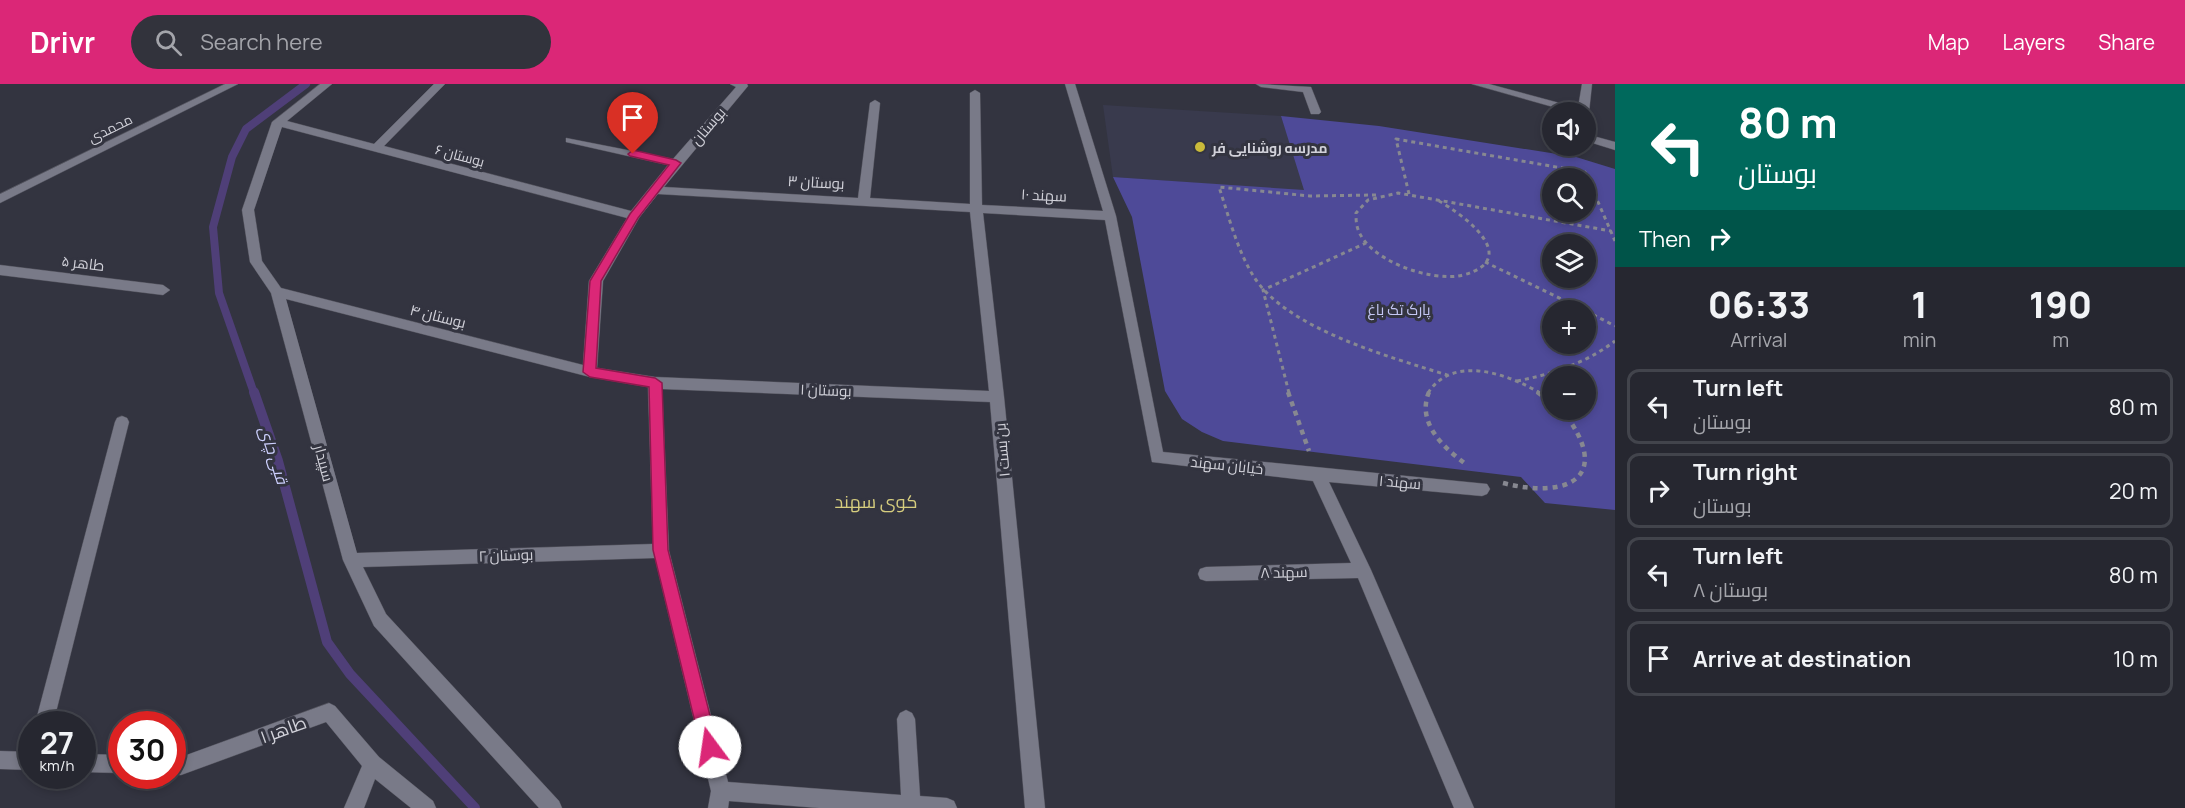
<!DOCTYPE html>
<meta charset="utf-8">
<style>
body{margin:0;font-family:Manrope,Cairo,sans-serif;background:#32333c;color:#f1f3f6;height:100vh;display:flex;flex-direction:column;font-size:22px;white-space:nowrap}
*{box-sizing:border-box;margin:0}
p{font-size:20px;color:#a4a5ab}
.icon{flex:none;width:33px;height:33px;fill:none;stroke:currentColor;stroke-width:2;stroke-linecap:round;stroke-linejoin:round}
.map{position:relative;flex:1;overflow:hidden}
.sheet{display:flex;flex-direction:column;background:#262730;width:570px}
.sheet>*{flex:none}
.hud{background:#00695c;color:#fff;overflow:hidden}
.fabs{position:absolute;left:1542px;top:18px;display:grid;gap:12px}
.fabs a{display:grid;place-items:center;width:54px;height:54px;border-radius:50%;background:#262730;box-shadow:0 3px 9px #0003,0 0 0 2px #42444c;font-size:30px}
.speed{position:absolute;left:18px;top:627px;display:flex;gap:12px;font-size:30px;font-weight:700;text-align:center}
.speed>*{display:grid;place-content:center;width:78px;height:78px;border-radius:50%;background:#262730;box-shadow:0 3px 9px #0003,0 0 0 2px #42444c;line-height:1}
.speed small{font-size:15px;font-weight:400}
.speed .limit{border:9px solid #d22;background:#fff;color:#111}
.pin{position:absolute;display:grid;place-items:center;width:51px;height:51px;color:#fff;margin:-62px -26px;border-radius:50% 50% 50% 0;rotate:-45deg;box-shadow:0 0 6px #0007}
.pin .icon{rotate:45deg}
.me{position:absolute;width:66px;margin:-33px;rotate:346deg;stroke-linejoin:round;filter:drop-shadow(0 0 4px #0008)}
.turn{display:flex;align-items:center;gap:21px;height:126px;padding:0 24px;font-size:27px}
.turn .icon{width:78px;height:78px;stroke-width:2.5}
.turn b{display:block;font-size:42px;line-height:51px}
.then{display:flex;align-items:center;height:57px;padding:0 24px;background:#0003;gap:12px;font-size:22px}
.eta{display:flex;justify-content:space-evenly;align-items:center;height:102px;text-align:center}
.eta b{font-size:36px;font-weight:800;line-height:42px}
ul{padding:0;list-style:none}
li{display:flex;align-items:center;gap:18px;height:75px;margin:0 12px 9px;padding:0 12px;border:3px solid #42444c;border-radius:12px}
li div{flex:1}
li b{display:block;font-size:22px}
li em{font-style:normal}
header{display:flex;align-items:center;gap:36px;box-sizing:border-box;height:84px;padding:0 30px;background:#db2777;color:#fff}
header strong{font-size:28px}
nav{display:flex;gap:33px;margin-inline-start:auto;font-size:21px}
.search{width:420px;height:54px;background:#32333c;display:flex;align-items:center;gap:15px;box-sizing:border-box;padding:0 21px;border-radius:33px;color:#a4a5ab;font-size:22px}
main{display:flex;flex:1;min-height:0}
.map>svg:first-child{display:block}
.built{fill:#393a4d}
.green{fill:#4e4a98;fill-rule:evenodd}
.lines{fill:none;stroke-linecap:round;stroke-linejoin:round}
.stream-far1{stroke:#4f3f78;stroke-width:8}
.stream{stroke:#4f3f78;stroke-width:10}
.minor-casing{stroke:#52525c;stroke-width:1}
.path-far1{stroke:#878891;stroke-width:3;stroke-dasharray:4 4;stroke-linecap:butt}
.path{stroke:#878891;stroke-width:4.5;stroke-dasharray:5 5;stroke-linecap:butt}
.minor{fill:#797a88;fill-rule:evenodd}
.route{fill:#db2777;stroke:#8e194d;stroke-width:1.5}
.poi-dot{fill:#caba3a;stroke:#333440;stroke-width:2}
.labels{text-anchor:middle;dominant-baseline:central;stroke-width:6;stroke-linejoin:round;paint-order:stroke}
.far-street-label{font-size:14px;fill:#d1d1d9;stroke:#333440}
.far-poi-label{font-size:14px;font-weight:bold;fill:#d1d1d9;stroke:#333440;text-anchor:start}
.street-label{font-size:15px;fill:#d1d1d9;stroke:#333440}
.park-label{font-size:15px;fill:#c5c8f5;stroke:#333440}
.water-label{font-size:16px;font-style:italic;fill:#ced1ff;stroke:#333440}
.quarter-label{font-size:18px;fill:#d6cd7e;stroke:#333440}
.near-street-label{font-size:18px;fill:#d1d1d9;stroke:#333440}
</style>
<header>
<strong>Drivr</strong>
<div class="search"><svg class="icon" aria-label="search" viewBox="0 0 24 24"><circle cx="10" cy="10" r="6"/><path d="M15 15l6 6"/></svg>Search here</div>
<nav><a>Map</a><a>Layers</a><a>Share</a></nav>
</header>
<main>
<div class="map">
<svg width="1615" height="724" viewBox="0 0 1615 724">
<rect width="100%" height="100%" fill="#333440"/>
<path class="built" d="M 1103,21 L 1281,32 L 1306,107 L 1113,93 Z"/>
<path class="green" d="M 1281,32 L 1379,42 L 1576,73 L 1615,85 L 1615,426 L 1545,419 L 1521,393 L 1223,357 L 1202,348 L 1182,335 L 1165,307 L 1132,133 L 1113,93 L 1304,106 ZM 1552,94 L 1586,94 L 1586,128 L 1552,128 ZM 1552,160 L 1586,160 L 1586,194 L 1552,194 ZM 1552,226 L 1586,226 L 1586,260 L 1552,260 ZM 1552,292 L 1586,292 L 1586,326 L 1552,326 Z"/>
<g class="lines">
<path class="stream-far1" d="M 254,309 L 219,209 L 213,143 L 232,73 L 246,45 L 306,0"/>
<path class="stream" d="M 254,308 L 278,377 L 327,558 L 350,590 L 475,724"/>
<defs>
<path id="minor" d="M 225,0 L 238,0 L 0,119 L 0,110 Z
M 320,0 L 332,0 L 287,37 L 374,60 L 434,0 L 445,0 L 384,62 L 631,127 L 668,81 L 566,58 L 566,54 L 673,75 L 736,3 L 730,0 L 747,0 L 748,2 L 664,103 L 858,114 L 870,19 L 875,16 L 880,19 L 870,114 L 970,120 L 970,9 L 975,6 L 980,9 L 982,121 L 1103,127 L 1065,0 L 1075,0 L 1116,132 L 1163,368 L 1487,400 L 1490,405 L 1487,410 L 1482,412 L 1329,398 L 1371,486 L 1474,724 L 1454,724 L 1358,494 L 1206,497 L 1200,495 L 1198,490 L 1200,485 L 1206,483 L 1351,479 L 1313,397 L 1152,378 L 1105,136 L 983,129 L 1004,313 L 1045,724 L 1025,724 L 990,318 L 662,305 L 669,467 L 728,698 L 901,711 L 897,635 L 900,629 L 906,626 L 912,629 L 915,635 L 920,712 L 947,714 L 954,717 L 957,724 L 819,724 L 729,717 L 728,724 L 708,724 L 711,707 L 655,474 L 363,483 L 386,530 L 559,717 L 562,724 L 539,724 L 374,542 L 343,476 L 271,209 L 250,178 L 242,126 L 272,38 ZM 282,43 L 627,134 L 589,197 L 583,281 L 281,204 L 262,177 L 254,126 ZM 658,110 L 970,128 L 989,307 L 655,293 L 597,284 L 603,197 L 639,134 ZM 286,215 L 590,293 L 648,303 L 653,460 L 357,469 Z
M 1256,0 L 1311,3 L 1321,28 L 1319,30 L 1311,30 L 1303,8 L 1261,3 Z
M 1472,0 L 1489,0 L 1578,24 L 1582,0 L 1592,0 L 1589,28 L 1586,31 L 1586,28 L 1571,28 Z
M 1586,50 L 1615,58 L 1615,66 L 1586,57 Z
M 1572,62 L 1583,62 L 1584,64 L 1578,68 L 1574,67 Z
M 0,181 L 163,201 L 170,206 L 163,211 L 0,191 Z
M 122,332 L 127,334 L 129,338 L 53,640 L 35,640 L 115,338 L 117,334 Z
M 329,619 L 335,622 L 379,673 L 433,717 L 436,724 L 411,724 L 375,695 L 364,724 L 344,724 L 362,682 L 326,638 L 181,691 L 172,691 L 172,673 L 181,673 Z
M 0,667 L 32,668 L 32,686 L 0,685 Z
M 82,670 L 122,671 L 122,689 L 82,688 Z"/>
</defs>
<use href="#minor" class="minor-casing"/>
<path class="path-far1" d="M 1409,110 L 1396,55 L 1585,88 L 1615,157
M 1376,111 L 1310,112 L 1219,103 C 1229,133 1237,166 1254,193 C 1287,245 1390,273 1447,291
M 1439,117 C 1464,131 1523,175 1463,191 C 1432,199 1365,176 1357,142 C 1356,138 1356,133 1356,129 L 1368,116 L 1398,109 L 1611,147
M 1485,178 L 1584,226
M 1586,227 L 1615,242
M 1517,297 C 1553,290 1586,279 1615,257
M 1289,309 L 1263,206 L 1366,159
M 1428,309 C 1453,270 1508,290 1540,309"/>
<path class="path" d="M 1288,308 L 1309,367
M 1429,308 C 1416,339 1444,364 1467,381
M 1537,308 L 1552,318
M 1503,399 C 1570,416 1614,392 1562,326"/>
<use href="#minor" class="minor"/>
</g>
<path class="route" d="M 633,66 L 676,76 L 681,79 L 638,134 L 601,197 L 596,284 L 655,294 L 662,299 L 668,466 L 718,663 L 716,669 L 710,672 L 704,669 L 701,663 L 653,466 L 649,303 L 590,293 L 583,288 L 590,197 L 630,130 L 669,81 L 630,72 L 628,70 Z"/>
<circle class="poi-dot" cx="1200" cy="63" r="6"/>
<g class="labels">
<g class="far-street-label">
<text transform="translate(110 44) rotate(-26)">محمدی</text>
<text transform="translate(460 71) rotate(15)">بوستان ۶</text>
</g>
<g class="far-poi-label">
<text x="1212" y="63">مدرسه روشنایی فر</text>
</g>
<g class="street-label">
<text transform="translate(708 42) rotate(-49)">بوستان</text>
<text transform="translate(816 98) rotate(3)">بوستان ۳</text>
<text transform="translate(1044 111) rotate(3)">سهند ۱۰</text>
<text transform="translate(83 179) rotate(7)">طاهر ۵</text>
<text transform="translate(438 232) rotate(14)">بوستان ۴</text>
<text transform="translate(826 306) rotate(2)">بوستان ۱</text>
<text transform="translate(1002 366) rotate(-95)">بن بست ۱</text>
<text transform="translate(324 379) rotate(75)">سپیدار</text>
<text transform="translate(1227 381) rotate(6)">خیابان سهند</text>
<text transform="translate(1400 398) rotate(5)">سهند ۱</text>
<text transform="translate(506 471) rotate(-2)">بوستان ۲</text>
<text transform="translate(1284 488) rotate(-1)">سهند ۸</text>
</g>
<g class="park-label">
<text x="1399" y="225">پارک تک باغ</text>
</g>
<g class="water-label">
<text transform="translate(274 371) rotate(72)">قبی چای</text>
</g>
<g class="quarter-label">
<text x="876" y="417">کوی سهند</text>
</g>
<g class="near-street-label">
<text transform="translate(283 645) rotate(-20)">طاهر ۱</text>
</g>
</g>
</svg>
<div class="fabs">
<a><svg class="icon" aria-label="sound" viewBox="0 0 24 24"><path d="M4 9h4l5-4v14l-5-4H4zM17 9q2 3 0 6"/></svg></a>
<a><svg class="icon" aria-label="search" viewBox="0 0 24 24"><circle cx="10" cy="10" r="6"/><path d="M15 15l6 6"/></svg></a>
<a><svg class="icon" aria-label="layers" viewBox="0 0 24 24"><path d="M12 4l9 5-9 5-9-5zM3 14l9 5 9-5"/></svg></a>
<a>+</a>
<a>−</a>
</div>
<div class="speed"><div>27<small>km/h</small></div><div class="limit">30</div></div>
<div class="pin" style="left:633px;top:70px;background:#d93025"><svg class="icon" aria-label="arrive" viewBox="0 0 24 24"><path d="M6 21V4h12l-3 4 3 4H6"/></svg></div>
<svg class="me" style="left:710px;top:663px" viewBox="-20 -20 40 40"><circle r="19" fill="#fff"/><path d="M0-13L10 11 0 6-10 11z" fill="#db2777"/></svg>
</div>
<section class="sheet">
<div class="hud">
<div class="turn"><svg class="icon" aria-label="left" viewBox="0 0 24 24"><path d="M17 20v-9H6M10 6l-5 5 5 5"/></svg><div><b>80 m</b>بوستان</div></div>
<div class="then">Then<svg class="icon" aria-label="right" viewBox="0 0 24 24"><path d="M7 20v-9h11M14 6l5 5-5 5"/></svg></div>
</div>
<div class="eta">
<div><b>06:33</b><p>Arrival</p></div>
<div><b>1</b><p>min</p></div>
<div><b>190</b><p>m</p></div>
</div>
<ul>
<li><svg class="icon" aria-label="left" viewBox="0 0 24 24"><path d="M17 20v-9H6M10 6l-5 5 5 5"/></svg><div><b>Turn left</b><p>بوستان</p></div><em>80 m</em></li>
<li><svg class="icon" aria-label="right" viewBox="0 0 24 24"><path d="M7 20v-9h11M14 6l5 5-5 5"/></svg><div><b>Turn right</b><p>بوستان</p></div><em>20 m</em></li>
<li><svg class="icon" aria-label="left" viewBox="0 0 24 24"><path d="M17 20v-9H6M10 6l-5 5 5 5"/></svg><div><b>Turn left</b><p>بوستان ۸</p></div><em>80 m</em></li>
<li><svg class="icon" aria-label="arrive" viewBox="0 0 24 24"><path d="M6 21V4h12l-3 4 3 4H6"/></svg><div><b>Arrive at destination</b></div><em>10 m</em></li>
</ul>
</section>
</main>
